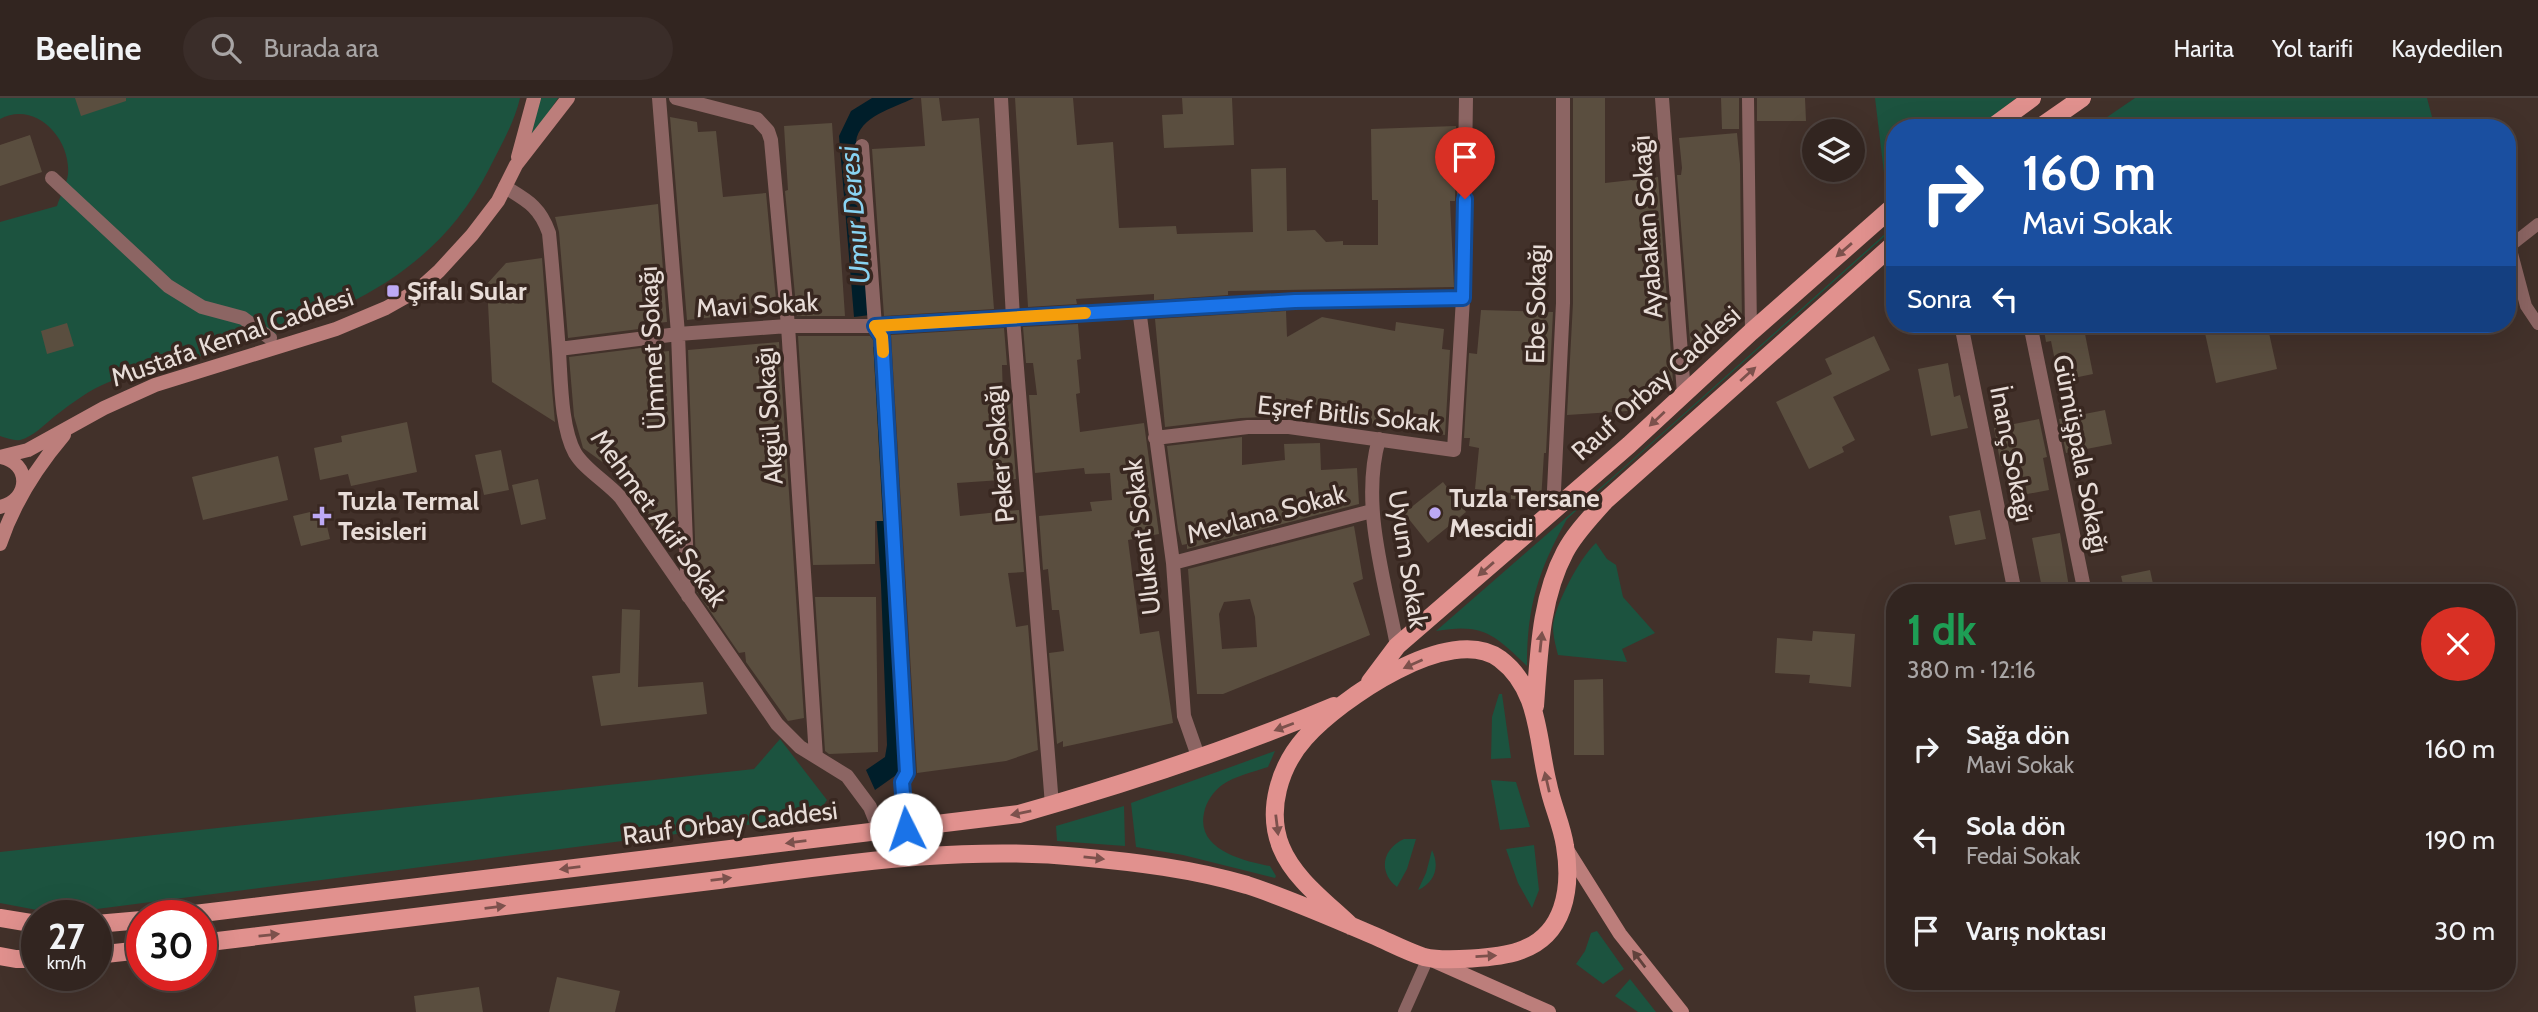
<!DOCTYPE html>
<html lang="tr">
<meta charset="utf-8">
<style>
body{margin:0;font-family:Cabin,sans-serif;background:#3a2d29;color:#f1f3f6;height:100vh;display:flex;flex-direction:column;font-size:26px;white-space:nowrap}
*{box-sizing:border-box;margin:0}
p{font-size:23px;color:#a8a5a5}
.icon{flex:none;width:38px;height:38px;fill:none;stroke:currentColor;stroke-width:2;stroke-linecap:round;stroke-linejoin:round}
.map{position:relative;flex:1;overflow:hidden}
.panel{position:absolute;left:1886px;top:486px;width:630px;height:406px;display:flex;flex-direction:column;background:#322520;border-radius:28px;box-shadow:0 7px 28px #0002,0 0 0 2px #4d423e}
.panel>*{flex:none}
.hud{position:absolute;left:1886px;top:21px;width:630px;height:214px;border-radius:28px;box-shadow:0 7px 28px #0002,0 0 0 2px #4d423e;background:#1a4fa0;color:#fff;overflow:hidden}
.tools{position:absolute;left:1802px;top:21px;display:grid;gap:14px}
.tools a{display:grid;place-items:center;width:63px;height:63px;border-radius:50%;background:#322520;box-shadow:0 7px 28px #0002,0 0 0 2px #4d423e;font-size:35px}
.speed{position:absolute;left:21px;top:802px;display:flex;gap:14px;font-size:35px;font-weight:700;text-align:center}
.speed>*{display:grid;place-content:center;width:91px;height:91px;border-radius:50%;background:#322520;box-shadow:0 7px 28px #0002,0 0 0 2px #4d423e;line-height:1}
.speed small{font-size:18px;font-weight:400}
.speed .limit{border:10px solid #d22;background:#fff;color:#111}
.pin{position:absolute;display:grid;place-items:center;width:60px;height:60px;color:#fff;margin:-72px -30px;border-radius:50% 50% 50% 0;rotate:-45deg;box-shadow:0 0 7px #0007}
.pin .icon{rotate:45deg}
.me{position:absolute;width:77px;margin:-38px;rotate:356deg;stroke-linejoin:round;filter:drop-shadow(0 0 5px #0008)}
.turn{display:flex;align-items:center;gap:24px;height:147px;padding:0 21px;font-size:32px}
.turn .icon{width:91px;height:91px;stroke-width:2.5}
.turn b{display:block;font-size:49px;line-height:60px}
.then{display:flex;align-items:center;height:66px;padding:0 21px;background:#0003;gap:14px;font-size:26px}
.round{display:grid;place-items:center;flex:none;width:74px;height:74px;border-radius:37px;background:#3a2d29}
.head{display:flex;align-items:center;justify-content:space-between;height:119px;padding:0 21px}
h1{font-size:42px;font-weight:700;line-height:52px;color:#1e9e55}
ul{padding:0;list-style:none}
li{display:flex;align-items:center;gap:21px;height:91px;padding:0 21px}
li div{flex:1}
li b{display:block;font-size:26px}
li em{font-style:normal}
header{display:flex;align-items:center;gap:42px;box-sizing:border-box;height:98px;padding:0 35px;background:#322520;border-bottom:2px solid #4d423e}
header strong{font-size:33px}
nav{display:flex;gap:38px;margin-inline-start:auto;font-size:24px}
.search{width:490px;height:63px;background:#3a2d29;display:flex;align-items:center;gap:18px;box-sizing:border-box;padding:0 24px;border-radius:38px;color:#a8a5a5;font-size:26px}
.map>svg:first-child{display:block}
.green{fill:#1c533f}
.water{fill:#001e2a}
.building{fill:#5a4e3f;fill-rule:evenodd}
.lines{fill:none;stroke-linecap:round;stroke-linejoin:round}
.lane{stroke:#8c6563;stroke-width:12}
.street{stroke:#8c6563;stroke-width:14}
.secondary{stroke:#bc7e7b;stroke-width:14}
.primary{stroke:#e1918e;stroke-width:18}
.oneway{fill:#7c514c}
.oneway2{fill:#60413b}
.route-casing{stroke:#114b97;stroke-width:18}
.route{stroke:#1a73e8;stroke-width:12}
.slow{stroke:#f59e0b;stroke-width:12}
.poi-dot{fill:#bda9f5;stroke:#382720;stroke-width:2.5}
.labels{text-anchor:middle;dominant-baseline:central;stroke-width:7;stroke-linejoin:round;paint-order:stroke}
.street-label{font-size:26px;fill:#e8ddd8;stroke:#382720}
.poi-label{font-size:26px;font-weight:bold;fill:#e8ddd8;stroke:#382720;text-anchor:start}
.water-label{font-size:28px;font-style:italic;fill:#88d3f2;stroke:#382720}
</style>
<header>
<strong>Beeline</strong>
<div class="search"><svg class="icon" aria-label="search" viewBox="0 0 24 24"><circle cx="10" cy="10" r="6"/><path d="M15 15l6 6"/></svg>Burada ara</div>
<nav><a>Harita</a><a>Yol tarifi</a><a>Kaydedilen</a></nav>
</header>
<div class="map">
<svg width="2538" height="914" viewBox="0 0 2538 914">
<rect width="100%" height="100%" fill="#42312a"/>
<path class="green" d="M 0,0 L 520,0 C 514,26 500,49 488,73 C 434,178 338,217 231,250 C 190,262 148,268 109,284 C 89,292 72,305 55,318 C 45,326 33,339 20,342 C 14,343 7,340 0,338 L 0,124 L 57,108 C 60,98 67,86 68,76 C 71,40 35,2 0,21 Z
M 540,0 L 558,0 L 530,43 Z
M 1875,0 L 2016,0 L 1978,30 L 1895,30 L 1895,94 L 1887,100 Z
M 2135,0 L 2427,0 L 2435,30 L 2091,30 Z
M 1895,127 L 1895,129 L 1567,421 C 1538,473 1527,508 1527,568 C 1494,536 1483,525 1436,533 L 1623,370 Z
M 1596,445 L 1607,461 L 1616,467 L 1623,499 L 1655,535 L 1622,551 L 1627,564 L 1558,557 C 1556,549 1553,538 1553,529 C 1554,508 1580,459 1596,445 Z
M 1499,596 L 1502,596 L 1511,660 L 1491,661 L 1492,619 Z
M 780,641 L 827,702 L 816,718 L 58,816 L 0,805 L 0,754 L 754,671 Z
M 1275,653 L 1268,669 C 1253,674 1235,678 1222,687 C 1213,694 1206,704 1204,715 C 1196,752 1244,763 1270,768 L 1276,778 L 1275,780 L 1183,757 L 1136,749 L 1131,705 Z
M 1491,682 L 1516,684 L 1530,729 L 1500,732 Z
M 1124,708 L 1125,748 L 1057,743 L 1056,728 Z
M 1404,741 L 1416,741 L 1407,771 L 1397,789 C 1378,774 1382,751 1404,741 Z
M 1534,747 L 1539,792 L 1532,810 L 1518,785 L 1506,751 Z
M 1432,752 C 1440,769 1435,784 1418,792 L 1426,775 Z
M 1597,833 L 1624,871 L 1603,886 L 1576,866 L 1585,853 L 1591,835 Z
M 1630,881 L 1656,914 L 1638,914 L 1615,898 Z"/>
<path class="water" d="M 872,0 L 914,0 C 894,10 859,18 856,44 L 870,217 L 854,219 L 839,38 L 851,13 Z
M 880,248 L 900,662 L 899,675 L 875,692 L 866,672 L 885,659 L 887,647 L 881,487 L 865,250 Z"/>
<path class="building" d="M 75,0 L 126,0 L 126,3 L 81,18 Z
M 921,0 L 939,0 L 942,23 L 979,20 L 994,211 L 884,218 L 872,51 L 925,48 Z
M 1015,0 L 1073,0 L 1077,47 L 1113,44 L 1119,130 L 1176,128 L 1177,136 L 1253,134 L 1251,71 L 1286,70 L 1287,133 L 1315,132 L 1326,144 L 1343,143 L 1343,147 L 1378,147 L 1378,102 L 1372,102 L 1371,31 L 1456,28 L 1455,103 L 1450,103 L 1454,189 L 1228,193 L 1228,197 L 1154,202 L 1154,196 L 1076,201 L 1077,206 L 1028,209 Z
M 1182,0 L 1232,0 L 1234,47 L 1164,50 L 1162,17 L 1183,16 Z
M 1573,0 L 1605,0 L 1605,85 L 1658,79 L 1673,283 L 1626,307 L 1628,313 L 1567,317 L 1573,205 Z
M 1721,0 L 1739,0 L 1739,31 L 1722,31 Z
M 1757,0 L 1805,0 L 1806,23 L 1757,23 Z
M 670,19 L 697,24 L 698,34 L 716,33 L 723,99 L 766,95 L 777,212 L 687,222 Z
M 832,25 L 845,218 L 797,218 L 785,93 L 788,92 L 784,28 Z
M 1737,35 L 1740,66 L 1742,224 L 1691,256 L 1677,77 L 1681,77 L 1682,70 L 1679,40 Z
M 30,37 L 42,74 L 0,88 L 0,47 Z
M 658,106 L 667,224 L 647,226 L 647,230 L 568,240 L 559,134 L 555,119 Z
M 542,160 L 552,292 L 555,324 L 492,284 L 487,186 L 506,165 Z
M 1481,212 L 1553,214 L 1546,355 L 1544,355 L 1541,403 L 1511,401 L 1511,395 L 1475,391 L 1479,350 L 1469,348 L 1470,340 L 1464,340 L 1469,255 L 1477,256 Z
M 1286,213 L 1287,239 L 1322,219 L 1395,233 L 1396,224 L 1444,231 L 1442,251 L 1450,252 L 1445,337 L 1369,325 L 1343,318 L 1344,313 L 1286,300 L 1287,318 L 1241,320 L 1165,329 L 1155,221 Z
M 67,225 L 74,248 L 47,256 L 41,233 Z
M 1078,226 L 1081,261 L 1077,262 L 1080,295 L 1076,296 L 1080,334 L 1144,325 L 1159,436 L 1128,442 L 1140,536 L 1159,533 L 1173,625 L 1063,649 L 1063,643 L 1057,646 L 1049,555 L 1064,553 L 1059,512 L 1052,512 L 1048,471 L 1043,472 L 1039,418 L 1092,413 L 1090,404 L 1112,402 L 1110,375 L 1085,376 L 1084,370 L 1035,375 L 1029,297 L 1037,297 L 1033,265 L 1026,265 L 1023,229 Z
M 2043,226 L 2083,226 L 2093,276 L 2059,283 L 2051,243 L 2046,244 Z
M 2203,226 L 2267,226 L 2277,271 L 2216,285 Z
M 1004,230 L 1007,267 L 1002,267 L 1003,299 L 1010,299 L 1016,381 L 957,385 L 960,418 L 1019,412 L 1024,474 L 1008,475 L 1016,529 L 1028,527 L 1038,652 L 1006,663 L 917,675 L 891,237 Z
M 798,238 L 870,238 L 873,242 L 883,423 L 875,423 L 875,466 L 813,467 Z
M 1874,238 L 1890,272 L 1833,299 L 1855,342 L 1842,349 L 1844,354 L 1809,371 L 1776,304 L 1832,276 L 1825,261 Z
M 779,244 L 804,620 L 788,623 L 746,564 L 745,554 L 739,555 L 697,494 L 688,252 Z
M 649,249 L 650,255 L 669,253 L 676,424 L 652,428 L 608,368 L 583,350 L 574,318 L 569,259 Z
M 1948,265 L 1954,299 L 1960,297 L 1968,330 L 1931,338 L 1918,271 Z
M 2105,312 L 2112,346 L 2066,355 L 2059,321 Z
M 2039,321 L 2047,359 L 2043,360 L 2049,392 L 2011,399 L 2006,367 L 2001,368 L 1994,330 Z
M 407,324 L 417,374 L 351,388 L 348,376 L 320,382 L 314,350 L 342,344 L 341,338 Z
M 1242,339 L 1242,367 L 1285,362 L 1284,346 L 1320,345 L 1321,372 L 1357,370 L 1359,406 L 1187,451 L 1187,446 L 1182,447 L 1178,432 L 1167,348 Z
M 501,352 L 509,392 L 484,397 L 475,357 Z
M 278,358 L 288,402 L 203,422 L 192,379 Z
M 538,381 L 546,421 L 521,427 L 512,387 Z
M 1443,384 L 1466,414 L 1428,445 L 1404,415 Z
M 323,411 L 330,441 L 301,448 L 293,418 Z
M 1980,412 L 1986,441 L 1955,447 L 1949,418 Z
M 1354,428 L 1363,481 L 1353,485 L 1370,537 L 1223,596 L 1197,596 L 1188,471 ZM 1250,501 L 1255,519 L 1257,549 L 1222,551 L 1219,516 L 1224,504 Z
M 2060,435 L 2070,495 L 2043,495 L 2032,440 Z
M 2150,472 L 2155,495 L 2125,495 L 2121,478 Z
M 815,499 L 876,499 L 878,654 L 829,656 L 825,653 Z
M 622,511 L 640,512 L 638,589 L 703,584 L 707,616 L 601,628 L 592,578 L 620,575 Z
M 1813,533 L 1855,536 L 1851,589 L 1809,585 L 1810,577 L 1775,575 L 1777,540 L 1812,543 Z
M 1603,581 L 1604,657 L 1574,657 L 1574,582 Z
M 557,879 L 620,893 L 615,914 L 549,914 Z
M 479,889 L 483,914 L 416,914 L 414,898 Z"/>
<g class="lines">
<path class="lane" d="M 1748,0 L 1751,234
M 2538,126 L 2510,148 L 2526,208 L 2538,226
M 1404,914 L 1428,860"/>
<path class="street" d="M 659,0 L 678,236 L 688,498
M 676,0 L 757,21 L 768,33 L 771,42 L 788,228 L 816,659
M 1001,0 L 1013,220 L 1052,707
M 1662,0 L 1684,296
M 862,48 L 875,228 L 882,239 L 907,675 L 902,684 L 906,731
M 52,80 L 168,188 L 202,209 L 243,220 L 270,240
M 505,89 C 528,103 540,109 549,135 C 553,175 556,214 559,254 C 561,282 561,330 575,355 C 585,372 607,384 621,400 L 777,626 L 800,649 L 847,678 L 870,709 L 880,734
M 1139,211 L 1173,465 L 1184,618 L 1198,658
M 1961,226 L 2015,495
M 2030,226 L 2085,495
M 559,251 L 678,236 L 788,228 L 875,228 L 1295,203 L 1463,200
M 1155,340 L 1248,329 L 1289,329 L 1454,352 L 1463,200 L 1466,0
M 1379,341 C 1360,407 1385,482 1397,548
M 1553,413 L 1563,205 L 1563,0
M 1173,465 L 1372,413"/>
<path class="secondary" d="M 518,59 L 534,0
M 0,359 L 28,352 L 104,310 L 155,287 L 336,231 L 386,210 L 418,192 L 439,173 L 472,137 L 498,103 L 516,67 L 568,0
M 0,359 C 31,364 31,402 0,409
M 0,446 C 14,404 36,370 64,337
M 1566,750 L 1620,836 L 1682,914
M 1432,862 L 1549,914"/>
<path class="primary" d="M 1991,30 L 2032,0
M 2039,30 L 2082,0
M 1370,584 L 1397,548 L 1629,347 L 1751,234 L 1895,107
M 1535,608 C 1539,557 1540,501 1565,454 C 1575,435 1591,419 1605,403 L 1895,145
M 186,817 L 1019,716 C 1125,686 1232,651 1334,608
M 0,820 L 37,826
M 96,826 L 142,822
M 201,845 C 374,825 546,802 719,782 C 837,767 960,747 1079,759 C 1135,764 1193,771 1247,787 C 1290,801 1333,820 1375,838 C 1391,845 1408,854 1424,859 C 1444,864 1499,860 1519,853 C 1565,838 1572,790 1565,748 C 1562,727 1552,707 1548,686 C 1537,642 1540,591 1500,561 C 1450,524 1339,602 1305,640 C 1280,668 1266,712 1281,749 C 1294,781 1326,804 1351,828
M 96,857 L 142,852
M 0,858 L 16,861 L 37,861"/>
</g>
<defs><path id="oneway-solid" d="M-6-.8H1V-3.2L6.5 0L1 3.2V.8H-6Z" transform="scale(1.75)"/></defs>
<g class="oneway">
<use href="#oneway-solid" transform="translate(1844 152) rotate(139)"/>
<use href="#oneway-solid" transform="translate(1748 276) rotate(-42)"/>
<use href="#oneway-solid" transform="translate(1657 321) rotate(137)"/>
<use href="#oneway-solid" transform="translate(1486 471) rotate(139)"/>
<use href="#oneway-solid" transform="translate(1541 544) rotate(-84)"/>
<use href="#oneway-solid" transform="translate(1413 566) rotate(156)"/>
<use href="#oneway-solid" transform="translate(1284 629) rotate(159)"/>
<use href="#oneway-solid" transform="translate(1547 684) rotate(-103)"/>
<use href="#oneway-solid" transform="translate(1021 715) rotate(168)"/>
<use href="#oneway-solid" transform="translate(1277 727) rotate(83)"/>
<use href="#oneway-solid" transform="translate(796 744) rotate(173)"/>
<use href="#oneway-solid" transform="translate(1094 760) rotate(6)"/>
<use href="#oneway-solid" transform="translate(570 770) rotate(173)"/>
<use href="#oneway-solid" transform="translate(721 781) rotate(-7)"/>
<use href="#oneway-solid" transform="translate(495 809) rotate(-7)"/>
<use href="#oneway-solid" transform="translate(269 837) rotate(-6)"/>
<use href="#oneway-solid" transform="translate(1486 858) rotate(-3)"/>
</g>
<use class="oneway2" href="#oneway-solid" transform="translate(1639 861) rotate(-127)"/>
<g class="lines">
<defs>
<path id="route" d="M 906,731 L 902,684 L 907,675 L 882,239 L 875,228 L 1295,203 L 1463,200 L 1465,101"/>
</defs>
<use href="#route" class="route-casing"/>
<use href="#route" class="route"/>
<path class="slow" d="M 883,254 L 882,239 L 875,228 L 1085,215"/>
</g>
<g class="poi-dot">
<rect x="386" y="186" width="14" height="14" rx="3.5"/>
<circle cx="1435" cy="415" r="7"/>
<path d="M318.5 407.5h7v7h7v7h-7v7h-7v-7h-7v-7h7z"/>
</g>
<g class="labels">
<g class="street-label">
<text transform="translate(1647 129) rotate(-94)">Ayabakan Sokağı</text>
<text transform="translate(1536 206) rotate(-89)">Ebe Sokağı</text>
<text transform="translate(757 207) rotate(-3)">Mavi Sokak</text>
<text transform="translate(232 239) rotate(-19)">Mustafa Kemal Caddesi</text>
<text transform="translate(652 250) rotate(-93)">Ümmet Sokağı</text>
<text transform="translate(1656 285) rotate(-42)">Rauf Orbay Caddesi</text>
<text transform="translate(1349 316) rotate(6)">Eşref Bitlis Sokak</text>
<text transform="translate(769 318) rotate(-94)">Akgül Sokağı</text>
<text transform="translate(999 356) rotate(-95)">Peker Sokağı</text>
<text transform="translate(2012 356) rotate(79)">İnanç Sokağı</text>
<text transform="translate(2081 356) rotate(79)">Gümüşpala Sokağı</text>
<text transform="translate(1266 416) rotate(-15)">Mevlana Sokak</text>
<text transform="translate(659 420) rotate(54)">Mehmet Akif Sokak</text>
<text transform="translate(1142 439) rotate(-97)">Ulukent Sokak</text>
<text transform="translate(1408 461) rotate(81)">Uyum Sokak</text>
<text transform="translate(730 725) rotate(-7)">Rauf Orbay Caddesi</text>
</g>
<g class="poi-label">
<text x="407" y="193">Şifalı Sular</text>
<text x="1449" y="400">Tuzla Tersane<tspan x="1449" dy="30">Mescidi</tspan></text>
<text x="338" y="403">Tuzla Termal<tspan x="338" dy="30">Tesisleri</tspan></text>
</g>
<g class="water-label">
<text transform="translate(854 117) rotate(-95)">Umur Deresi</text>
</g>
</g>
</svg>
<div class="tools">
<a><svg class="icon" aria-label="layers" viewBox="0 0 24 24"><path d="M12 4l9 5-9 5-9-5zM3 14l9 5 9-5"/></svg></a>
</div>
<div class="speed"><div>27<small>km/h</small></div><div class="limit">30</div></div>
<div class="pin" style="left:1465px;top:101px;background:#d93025"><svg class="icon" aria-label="arrive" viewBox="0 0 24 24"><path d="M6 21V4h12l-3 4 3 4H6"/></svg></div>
<svg class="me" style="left:906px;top:731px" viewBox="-20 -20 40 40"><circle r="19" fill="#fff"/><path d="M0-13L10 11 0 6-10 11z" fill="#1a73e8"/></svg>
<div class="hud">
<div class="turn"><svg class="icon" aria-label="right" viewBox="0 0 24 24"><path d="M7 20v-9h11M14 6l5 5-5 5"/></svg><div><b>160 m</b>Mavi Sokak</div></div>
<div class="then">Sonra<svg class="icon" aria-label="left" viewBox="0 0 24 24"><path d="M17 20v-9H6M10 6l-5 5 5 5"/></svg></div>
</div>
<section class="panel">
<div class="head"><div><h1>1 dk</h1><p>380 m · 12:16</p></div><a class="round" style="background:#d93025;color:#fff"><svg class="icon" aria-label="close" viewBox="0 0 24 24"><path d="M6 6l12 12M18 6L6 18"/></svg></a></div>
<ul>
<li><svg class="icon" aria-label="right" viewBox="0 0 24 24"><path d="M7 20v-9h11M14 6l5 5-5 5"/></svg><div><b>Sağa dön</b><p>Mavi Sokak</p></div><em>160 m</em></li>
<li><svg class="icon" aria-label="left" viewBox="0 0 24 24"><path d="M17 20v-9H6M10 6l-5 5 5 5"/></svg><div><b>Sola dön</b><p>Fedai Sokak</p></div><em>190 m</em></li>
<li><svg class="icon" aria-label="arrive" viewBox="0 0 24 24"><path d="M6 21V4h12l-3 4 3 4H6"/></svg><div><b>Varış noktası</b></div><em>30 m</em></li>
</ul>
</section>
</div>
